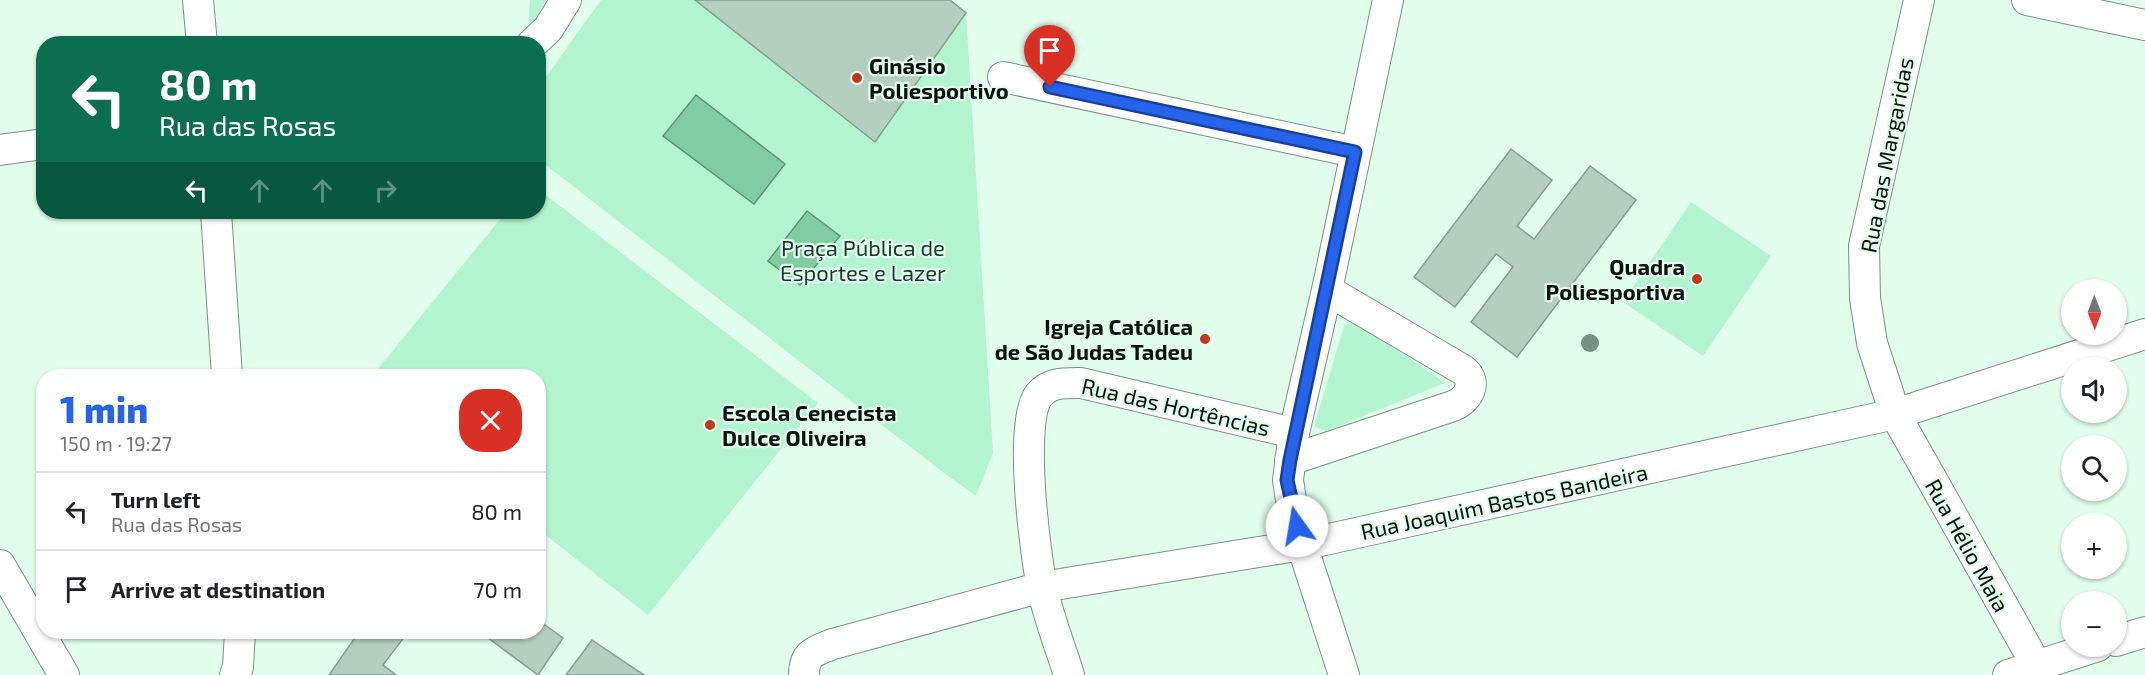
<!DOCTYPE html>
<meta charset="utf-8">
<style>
body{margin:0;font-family:"Exo 2",sans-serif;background:#f2f2f2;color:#202124;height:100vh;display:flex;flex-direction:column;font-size:22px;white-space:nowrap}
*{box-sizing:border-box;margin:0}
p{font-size:20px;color:#757577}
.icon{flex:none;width:33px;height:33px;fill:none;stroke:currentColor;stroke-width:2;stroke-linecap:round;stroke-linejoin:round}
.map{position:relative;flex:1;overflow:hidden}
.drawer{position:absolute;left:36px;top:369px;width:510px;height:270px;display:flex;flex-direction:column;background:#fff;border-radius:24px;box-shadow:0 2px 4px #0004}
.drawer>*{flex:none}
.hud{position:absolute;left:36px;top:36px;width:510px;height:183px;border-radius:24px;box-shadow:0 2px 4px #0004;background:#0b6e4f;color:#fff;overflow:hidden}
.needle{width:39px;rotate:179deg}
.tools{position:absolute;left:2061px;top:279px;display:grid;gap:12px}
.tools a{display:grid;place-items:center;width:66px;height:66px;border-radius:50%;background:#fff;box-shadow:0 2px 4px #0004;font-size:30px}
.pin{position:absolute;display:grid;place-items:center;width:51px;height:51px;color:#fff;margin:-62px -26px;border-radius:50% 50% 50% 0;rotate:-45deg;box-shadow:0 0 6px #0007}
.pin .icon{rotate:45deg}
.me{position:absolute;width:66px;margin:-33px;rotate:347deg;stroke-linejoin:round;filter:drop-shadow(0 0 4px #0008)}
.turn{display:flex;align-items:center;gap:21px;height:126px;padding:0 24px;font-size:27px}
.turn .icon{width:78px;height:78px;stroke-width:2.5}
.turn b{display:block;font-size:42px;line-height:51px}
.lanes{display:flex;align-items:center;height:57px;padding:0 24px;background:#0003;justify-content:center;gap:30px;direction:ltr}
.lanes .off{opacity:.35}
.round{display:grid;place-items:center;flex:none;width:63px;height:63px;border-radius:24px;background:#f2f2f2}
.overview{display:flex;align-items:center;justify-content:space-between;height:102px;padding:0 24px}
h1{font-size:36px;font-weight:800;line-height:45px;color:#2563eb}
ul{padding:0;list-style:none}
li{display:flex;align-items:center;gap:18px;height:78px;padding:0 24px;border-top:2px solid #e0e0e0}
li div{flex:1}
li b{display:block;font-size:22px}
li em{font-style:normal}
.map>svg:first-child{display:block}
.green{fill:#b4f5d1}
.water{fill:#82cca4;stroke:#5d9476;stroke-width:1.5}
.building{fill:#b4cfbf;stroke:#849e8f;stroke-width:1.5}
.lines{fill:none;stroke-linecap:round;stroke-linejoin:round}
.minor-casing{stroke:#799284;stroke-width:32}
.minor{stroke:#fff;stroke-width:30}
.tree{fill:#739281}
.route-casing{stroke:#184099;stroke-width:15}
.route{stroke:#2563eb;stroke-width:10}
.poi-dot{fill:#c2371e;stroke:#e2feed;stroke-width:2}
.labels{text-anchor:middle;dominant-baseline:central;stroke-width:4.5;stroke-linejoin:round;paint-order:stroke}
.poi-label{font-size:22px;font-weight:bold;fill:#07100b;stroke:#e2feed;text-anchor:start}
.street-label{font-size:22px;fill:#07100b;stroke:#e2feed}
.park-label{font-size:22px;fill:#183929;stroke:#e2feed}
</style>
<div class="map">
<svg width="2145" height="675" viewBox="0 0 2145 675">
<rect width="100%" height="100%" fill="#e2feed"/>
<path class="green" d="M 530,0 L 546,0 L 528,31 Z
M 601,0 L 695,0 L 875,142 L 966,13 L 993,453 L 976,496 L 944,473 L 539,160 L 538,88 Z
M 539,190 L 818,403 L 648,615 L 539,530 L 538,376 L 372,376 L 506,212 L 538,212 Z
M 1691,202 L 1771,256 L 1703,356 L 1623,302 Z
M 1356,321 L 1445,383 L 1326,431 L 1314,426 L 1344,326 Z"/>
<path class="water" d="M 696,95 L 785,164 L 754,204 L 663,136 Z
M 807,211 L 840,236 L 800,285 L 768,261 Z"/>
<path class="building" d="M 695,0 L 950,0 L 966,13 L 875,142 Z
M 1511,149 L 1552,180 L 1517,226 L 1534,239 L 1590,166 L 1636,200 L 1517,357 L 1471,322 L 1513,267 L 1496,254 L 1455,307 L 1414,277 Z
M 538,620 L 563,638 L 538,675 L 480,632 L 538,632 Z
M 359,632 L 408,632 L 383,665 L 396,675 L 329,675 Z
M 592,640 L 644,675 L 566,675 Z"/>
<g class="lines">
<defs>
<path id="minor" d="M 198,0 L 202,44
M 1919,0 L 1864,246 L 1865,298 L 1872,343 L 1895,414 L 2042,675
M 2027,0 L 2145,25
M 532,44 L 548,29 L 566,0
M 1003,77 L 1355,152
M 0,150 L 44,144
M 216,212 L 227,376
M 1290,460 L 1453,406 C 1468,400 1479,382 1463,370 L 1327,290
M 0,565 L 64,675
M 2116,641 L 2145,632
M 235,675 L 238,667 L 240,632
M 804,675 C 804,653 815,651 833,644 L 1042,587 L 1302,545 L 1895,414 L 2145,334
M 1069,675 C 1060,646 1048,616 1042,587 C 1035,552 1018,421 1039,395 C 1050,382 1065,383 1081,383 L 1294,433
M 1344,675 L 1302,545 L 1292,507 L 1288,480 L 1294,433 L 1327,290 L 1388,0
M 2008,675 L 2098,646"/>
</defs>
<use href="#minor" class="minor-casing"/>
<use href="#minor" class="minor"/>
</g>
<circle class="tree" cx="1590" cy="343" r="9"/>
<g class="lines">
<defs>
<path id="route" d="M 1050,87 L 1355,152 L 1290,460 L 1287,480 L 1297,526"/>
</defs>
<use href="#route" class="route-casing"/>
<use href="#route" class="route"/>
</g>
<g class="poi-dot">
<circle cx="857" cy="78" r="6"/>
<circle cx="1697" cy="279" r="6"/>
<circle cx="1205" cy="339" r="6"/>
<circle cx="710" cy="425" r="6"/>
</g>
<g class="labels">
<g class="poi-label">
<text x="869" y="65">Ginásio<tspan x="869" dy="25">Poliesportivo</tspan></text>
<text x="1685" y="266" text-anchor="end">Quadra<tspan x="1685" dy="25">Poliesportiva</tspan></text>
<text x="1193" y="326" text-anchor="end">Igreja Católica<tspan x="1193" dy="25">de São Judas Tadeu</tspan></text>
<text x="722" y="412">Escola Cenecista<tspan x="722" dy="25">Dulce Oliveira</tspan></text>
</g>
<g class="street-label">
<text transform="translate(1886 155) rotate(-79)">Rua das Margaridas</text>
<text transform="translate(1176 406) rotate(13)">Rua das Hortências</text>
<text transform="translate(1504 501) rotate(-12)">Rua Joaquim Bastos Bandeira</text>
<text transform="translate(1968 545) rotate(61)">Rua Hélio Maia</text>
</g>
<g class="park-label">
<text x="863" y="247">Praça Pública de<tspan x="863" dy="25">Esportes e Lazer</tspan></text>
</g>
</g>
</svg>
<div class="tools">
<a><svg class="needle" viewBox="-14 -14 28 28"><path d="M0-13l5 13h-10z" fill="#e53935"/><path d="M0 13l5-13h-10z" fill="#757577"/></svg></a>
<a><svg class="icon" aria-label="sound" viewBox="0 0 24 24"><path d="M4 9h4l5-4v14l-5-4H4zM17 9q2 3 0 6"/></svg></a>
<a><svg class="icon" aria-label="search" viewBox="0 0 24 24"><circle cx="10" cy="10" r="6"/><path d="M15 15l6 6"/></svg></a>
<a>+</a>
<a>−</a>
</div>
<div class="pin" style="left:1050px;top:87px;background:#d93025"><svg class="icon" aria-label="arrive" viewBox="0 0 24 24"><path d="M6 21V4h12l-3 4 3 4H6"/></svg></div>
<svg class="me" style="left:1297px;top:526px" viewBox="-20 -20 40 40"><circle r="19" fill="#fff"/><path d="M0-13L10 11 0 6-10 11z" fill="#2563eb"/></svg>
<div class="hud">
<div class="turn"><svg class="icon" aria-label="left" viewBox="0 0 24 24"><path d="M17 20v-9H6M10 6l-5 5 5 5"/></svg><div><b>80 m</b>Rua das Rosas</div></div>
<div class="lanes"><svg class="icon" aria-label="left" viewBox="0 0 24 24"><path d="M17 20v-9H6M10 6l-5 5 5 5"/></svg><svg class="icon off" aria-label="ahead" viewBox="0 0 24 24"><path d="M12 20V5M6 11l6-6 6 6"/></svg><svg class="icon off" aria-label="ahead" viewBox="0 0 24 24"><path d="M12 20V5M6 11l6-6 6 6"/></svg><svg class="icon off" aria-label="right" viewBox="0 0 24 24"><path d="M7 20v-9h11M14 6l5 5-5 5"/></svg></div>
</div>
<section class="drawer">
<div class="overview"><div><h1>1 min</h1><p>150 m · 19:27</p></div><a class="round" style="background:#d93025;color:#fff"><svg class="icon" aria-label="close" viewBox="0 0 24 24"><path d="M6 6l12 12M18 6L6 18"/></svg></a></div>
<ul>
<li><svg class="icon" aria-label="left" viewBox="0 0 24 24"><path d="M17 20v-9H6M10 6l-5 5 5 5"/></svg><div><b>Turn left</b><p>Rua das Rosas</p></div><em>80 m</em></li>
<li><svg class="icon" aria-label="arrive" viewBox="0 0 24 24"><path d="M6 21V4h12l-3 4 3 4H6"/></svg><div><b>Arrive at destination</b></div><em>70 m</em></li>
</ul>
</section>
</div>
